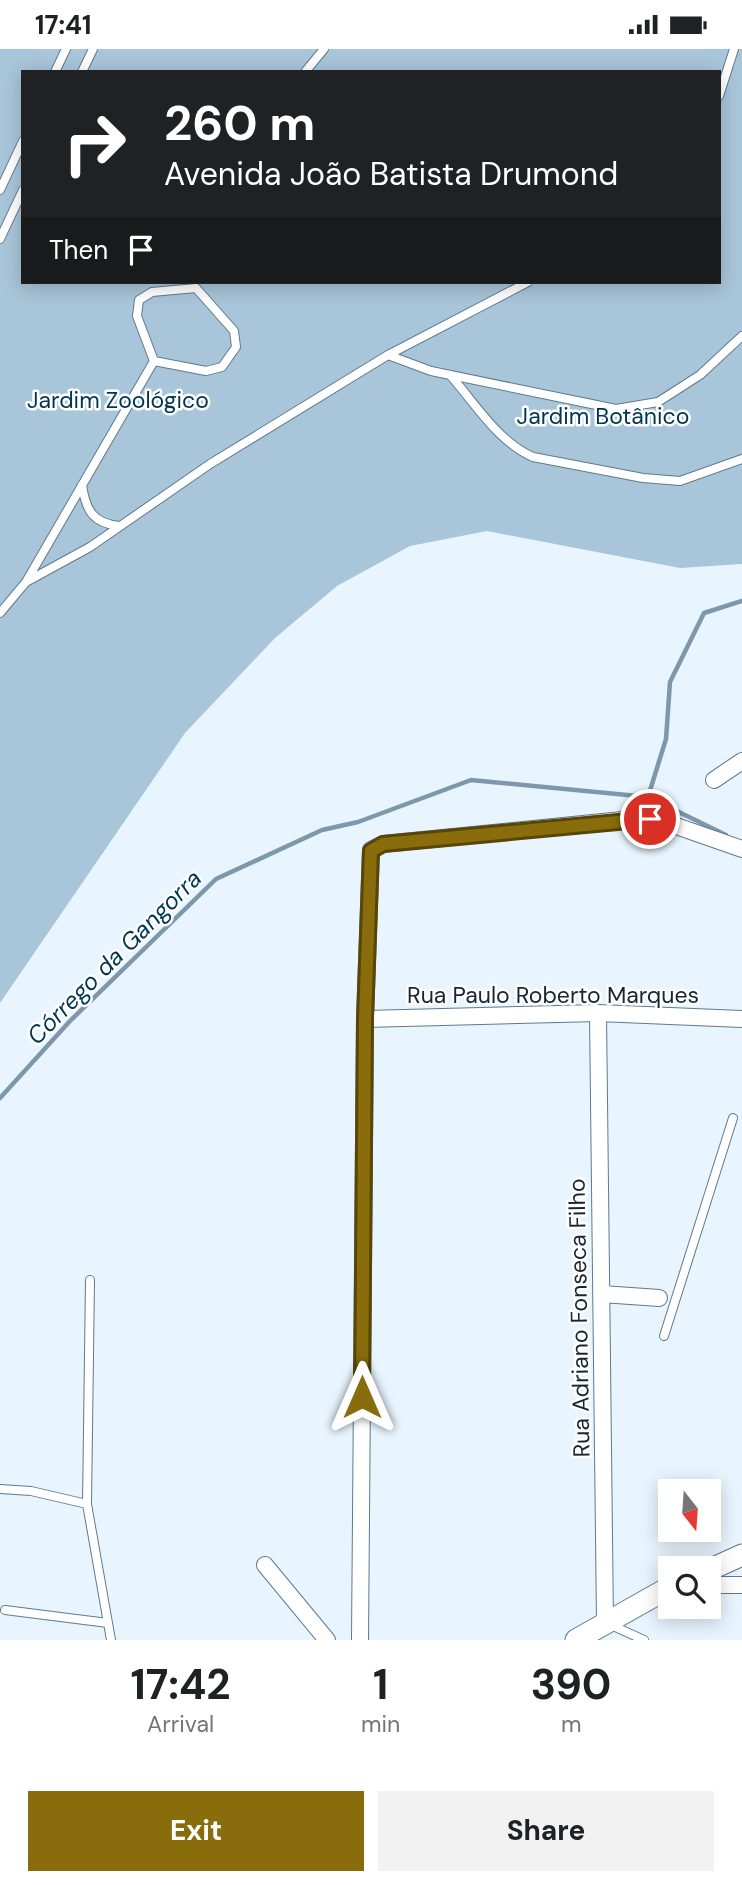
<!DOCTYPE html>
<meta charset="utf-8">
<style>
body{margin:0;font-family:"DM Sans",sans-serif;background:#f2f2f2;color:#202124;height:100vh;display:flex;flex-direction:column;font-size:26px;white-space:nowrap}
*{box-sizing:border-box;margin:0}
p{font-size:23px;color:#757577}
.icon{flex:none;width:38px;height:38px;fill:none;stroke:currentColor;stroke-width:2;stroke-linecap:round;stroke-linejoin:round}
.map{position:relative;height:1591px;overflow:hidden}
.panel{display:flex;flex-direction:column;background:#fff;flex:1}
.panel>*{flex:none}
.top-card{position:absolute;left:21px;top:21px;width:700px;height:214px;border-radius:0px;box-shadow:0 4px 18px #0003;background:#202124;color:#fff;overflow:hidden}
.needle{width:46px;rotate:163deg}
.controls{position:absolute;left:658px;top:1430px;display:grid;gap:14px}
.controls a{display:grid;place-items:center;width:63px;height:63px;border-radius:0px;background:#fff;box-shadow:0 4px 18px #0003;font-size:35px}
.pin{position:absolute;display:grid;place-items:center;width:60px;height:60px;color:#fff;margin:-30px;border:4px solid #fff;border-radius:50%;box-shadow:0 2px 7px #0007}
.me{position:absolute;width:77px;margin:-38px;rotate:0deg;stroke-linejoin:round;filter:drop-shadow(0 0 5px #0008)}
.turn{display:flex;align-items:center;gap:24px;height:147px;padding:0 28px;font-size:32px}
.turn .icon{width:91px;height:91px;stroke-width:2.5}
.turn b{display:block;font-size:49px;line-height:60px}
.then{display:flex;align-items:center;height:66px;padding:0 28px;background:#0003;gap:14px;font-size:26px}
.eta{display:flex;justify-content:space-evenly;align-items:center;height:119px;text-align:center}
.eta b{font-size:42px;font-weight:700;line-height:49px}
.cta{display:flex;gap:14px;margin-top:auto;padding:14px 28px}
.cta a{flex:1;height:80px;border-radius:0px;background:#896c0b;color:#fff;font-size:28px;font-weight:700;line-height:80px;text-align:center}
.cta a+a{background:#f2f2f2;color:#202124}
.status{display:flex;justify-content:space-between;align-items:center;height:49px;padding:0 35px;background:#fff;direction:ltr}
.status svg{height:19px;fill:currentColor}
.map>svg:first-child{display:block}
.green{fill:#a9c5d9;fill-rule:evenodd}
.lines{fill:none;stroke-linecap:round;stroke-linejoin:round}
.stream{stroke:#7d98ab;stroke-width:4.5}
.service-casing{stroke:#5d7a8f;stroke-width:10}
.minor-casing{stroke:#5d7a8f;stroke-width:18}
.tertiary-casing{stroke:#5d7a8f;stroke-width:23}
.service{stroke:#fff;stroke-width:8}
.minor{stroke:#fff;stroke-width:16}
.tertiary{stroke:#fff;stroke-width:21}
.route-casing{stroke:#594607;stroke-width:18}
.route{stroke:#896c0b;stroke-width:12}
.labels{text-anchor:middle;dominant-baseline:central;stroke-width:5;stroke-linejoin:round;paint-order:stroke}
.park-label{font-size:23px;fill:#003653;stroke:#fff}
.street-label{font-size:23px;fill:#19262e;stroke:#fff}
.water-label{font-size:24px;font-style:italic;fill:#013653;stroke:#fff}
</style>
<div class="status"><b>17:41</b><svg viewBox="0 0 49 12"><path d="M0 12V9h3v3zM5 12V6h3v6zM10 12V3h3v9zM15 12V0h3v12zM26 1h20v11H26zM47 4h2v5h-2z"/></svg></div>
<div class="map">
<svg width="742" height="1591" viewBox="0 0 742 1591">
<rect width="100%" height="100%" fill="#e8f4fe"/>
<path class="green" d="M 0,0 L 742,0 L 742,515 L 680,519 L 487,482 L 410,497 L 337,537 L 275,589 L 185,684 L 0,954 ZM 23,23 L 719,23 L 719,233 L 23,233 Z"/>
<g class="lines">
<path class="stream" d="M 648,748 L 666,690 L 670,633 L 704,564 L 742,552
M 0,1049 L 70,972 L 216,830 L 322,781 L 358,773 L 471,731 L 648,748 L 726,786"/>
<defs>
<path id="service" d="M 55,23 L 66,0
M 82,23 L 93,0
M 305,23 L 324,0
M 719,47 L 734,0
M 0,141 L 23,92
M 0,190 L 23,141
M 196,239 L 234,282 L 236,298 L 222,318 L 206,322 L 154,312 L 137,267 L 139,251 L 152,243 Z
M 388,306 L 431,322 L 616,360 L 658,353 L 700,326 L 742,287
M 450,326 C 475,354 498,393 533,408 L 643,429 L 680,432 L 742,410
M 82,436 C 86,462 93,474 119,477
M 26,533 L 90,498 L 210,415 L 388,306 L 528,233
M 0,564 L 26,533 L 154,312
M 90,1231 L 87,1455 L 111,1591
M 664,1287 L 733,1069
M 0,1440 L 31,1442 L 87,1455
M 5,1561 L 108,1574
M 611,1576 L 644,1591"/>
<path id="minor" d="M 714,731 L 742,712
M 598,964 L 605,1574
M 365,970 L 598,964 L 742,970
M 602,1245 L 659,1249
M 265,1516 L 327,1591
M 709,1536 L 742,1536
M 360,1591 L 365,970 L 371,801 L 383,795 L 642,769 L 659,771 L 742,800"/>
<path id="tertiary" d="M 709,1521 L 742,1506
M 576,1591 L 670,1538"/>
</defs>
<use href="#service" class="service-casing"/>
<use href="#minor" class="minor-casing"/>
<use href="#tertiary" class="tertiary-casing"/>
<use href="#service" class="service"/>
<use href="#minor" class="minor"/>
<use href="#tertiary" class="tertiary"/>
</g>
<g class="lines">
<defs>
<path id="route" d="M 362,1348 L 365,970 L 371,802 L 383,795 L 650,770"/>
</defs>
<use href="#route" class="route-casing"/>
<use href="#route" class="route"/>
</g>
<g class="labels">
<g class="park-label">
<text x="118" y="351">Jardim Zoológico</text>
<text x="603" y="367">Jardim Botânico</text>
</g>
<g class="street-label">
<text x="553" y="946">Rua Paulo Roberto Marques</text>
<text transform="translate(579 1269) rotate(-91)">Rua Adriano Fonseca Filho</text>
</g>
<g class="water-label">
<text transform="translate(114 908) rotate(-45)">Córrego da Gangorra</text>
</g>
</g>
</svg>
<div class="controls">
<a><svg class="needle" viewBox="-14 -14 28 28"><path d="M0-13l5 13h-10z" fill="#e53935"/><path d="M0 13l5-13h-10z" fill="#757577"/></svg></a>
<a><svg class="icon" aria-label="search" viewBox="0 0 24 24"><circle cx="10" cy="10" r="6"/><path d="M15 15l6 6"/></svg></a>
</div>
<div class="pin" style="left:650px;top:770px;background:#d93025"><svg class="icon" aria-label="arrive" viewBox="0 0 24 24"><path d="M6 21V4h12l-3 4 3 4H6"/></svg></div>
<svg class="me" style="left:362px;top:1348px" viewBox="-20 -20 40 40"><path d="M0-17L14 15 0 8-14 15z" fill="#896c0b" stroke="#fff" stroke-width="4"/></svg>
<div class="top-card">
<div class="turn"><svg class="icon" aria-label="right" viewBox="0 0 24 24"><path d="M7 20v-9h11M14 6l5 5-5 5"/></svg><div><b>260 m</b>Avenida João Batista Drumond</div></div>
<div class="then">Then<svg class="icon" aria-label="arrive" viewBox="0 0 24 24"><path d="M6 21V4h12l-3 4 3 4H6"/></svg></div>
</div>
</div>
<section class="panel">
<div class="eta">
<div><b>17:42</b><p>Arrival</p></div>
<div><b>1</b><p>min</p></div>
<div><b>390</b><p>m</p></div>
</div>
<div class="cta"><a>Exit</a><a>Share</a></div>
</section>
